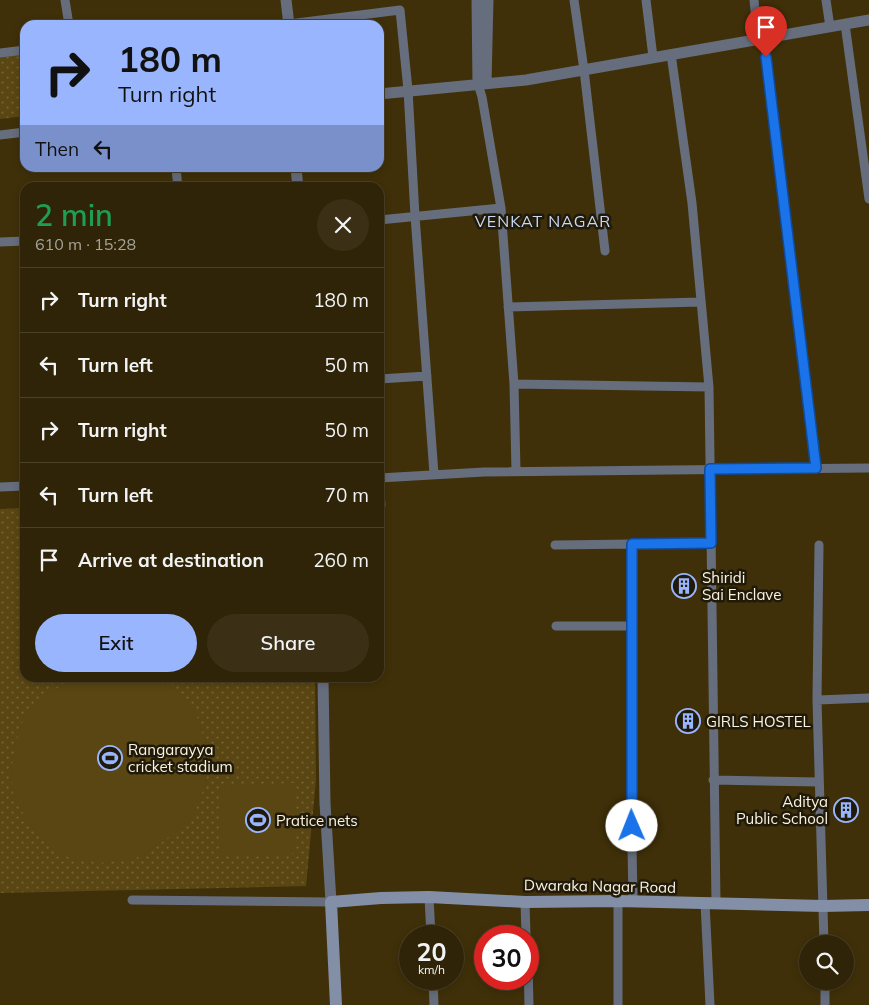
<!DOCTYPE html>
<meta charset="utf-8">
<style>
body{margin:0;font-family:Mulish,sans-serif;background:#3b3015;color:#f1f3f6;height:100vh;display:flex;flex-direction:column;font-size:19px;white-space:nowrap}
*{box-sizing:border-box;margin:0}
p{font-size:16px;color:#a7a49b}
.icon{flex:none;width:28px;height:28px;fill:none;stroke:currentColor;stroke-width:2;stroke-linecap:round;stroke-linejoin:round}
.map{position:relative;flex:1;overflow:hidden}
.panel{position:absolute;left:20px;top:182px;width:364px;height:500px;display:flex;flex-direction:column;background:#2f2407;border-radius:15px;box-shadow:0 2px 8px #0003,0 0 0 1px #4a4128}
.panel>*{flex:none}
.banner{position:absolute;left:20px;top:20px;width:364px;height:152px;border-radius:15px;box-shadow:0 2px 8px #0003,0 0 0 1px #4a4128;background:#99b5fd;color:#111;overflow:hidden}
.buttons{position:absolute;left:799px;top:935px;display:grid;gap:10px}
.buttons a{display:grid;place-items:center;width:55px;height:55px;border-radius:50%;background:#2f2407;box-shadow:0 2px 8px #0003,0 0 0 1px #4a4128;font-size:25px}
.speed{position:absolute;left:399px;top:925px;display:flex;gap:10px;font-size:25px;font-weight:700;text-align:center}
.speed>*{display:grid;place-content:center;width:65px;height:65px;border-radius:50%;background:#2f2407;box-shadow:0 2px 8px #0003,0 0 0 1px #4a4128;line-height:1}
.speed small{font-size:12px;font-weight:400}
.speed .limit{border:8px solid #d22;background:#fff;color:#111}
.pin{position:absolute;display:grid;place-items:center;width:42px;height:42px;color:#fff;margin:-51px -21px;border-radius:50% 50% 50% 0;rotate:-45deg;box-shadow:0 0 5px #0007}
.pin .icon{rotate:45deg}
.me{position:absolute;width:55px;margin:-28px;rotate:359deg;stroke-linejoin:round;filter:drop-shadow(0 0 4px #0008)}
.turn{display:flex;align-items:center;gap:18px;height:105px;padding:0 15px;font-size:22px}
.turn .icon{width:65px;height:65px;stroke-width:2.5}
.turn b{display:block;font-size:35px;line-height:42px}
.then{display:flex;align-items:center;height:48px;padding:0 15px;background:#0003;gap:10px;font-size:19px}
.round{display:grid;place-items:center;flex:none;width:52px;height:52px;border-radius:26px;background:#3b3015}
.headline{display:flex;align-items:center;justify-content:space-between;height:85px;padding:0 15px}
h1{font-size:30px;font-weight:600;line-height:38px;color:#1e9e55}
.primary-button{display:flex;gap:10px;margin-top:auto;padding:10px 15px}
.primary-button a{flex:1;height:58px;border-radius:30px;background:#99b5fd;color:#111;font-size:20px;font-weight:600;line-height:58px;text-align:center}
.primary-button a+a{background:#3b3015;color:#f1f3f6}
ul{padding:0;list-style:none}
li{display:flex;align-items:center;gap:15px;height:65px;padding:0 15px;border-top:1px solid #4a4128}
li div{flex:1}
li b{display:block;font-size:19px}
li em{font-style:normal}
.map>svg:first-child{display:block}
.grass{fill:url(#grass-dots)}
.pitch{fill:#594613}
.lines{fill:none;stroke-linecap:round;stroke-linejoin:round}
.minor{stroke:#666d7d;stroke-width:9}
.tertiary{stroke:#666d7d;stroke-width:11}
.secondary{stroke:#838ea7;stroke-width:12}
.route-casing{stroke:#114b97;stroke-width:12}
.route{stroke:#1a73e8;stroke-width:9}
.labels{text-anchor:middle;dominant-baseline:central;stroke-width:5;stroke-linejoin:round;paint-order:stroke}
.poi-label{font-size:15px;fill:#fcf3de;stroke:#201a0a;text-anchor:start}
.street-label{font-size:15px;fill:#fcf3de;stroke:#201a0a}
.neighbourhood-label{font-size:16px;letter-spacing:1px;fill:#ccd8f3;stroke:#201a0a}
</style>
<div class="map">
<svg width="869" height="1005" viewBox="0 0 869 1005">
<defs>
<pattern id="grass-dots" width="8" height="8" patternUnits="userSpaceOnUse" patternTransform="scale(1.25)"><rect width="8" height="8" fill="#594613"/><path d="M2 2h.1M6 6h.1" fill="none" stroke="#726135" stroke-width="1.8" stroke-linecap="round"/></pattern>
</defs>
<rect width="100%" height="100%" fill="#3f3009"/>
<path class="grass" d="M 25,54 L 25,116 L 0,119 L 0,57 Z
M 25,508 L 25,678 L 315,678 L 316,780 L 306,886 L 0,893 L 0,509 Z"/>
<path class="pitch" d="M 74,678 L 152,678 L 178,692 L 196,713 L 206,744 L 207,780 L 193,817 L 165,840 L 139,857 L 106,863 L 72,859 L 48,846 L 26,819 L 13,793 L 11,772 L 15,745 L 24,717 L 44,696 Z
M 296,783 L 295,853 L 220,856 L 220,787 Z"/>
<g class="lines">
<path class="minor" d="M 65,0 L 69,25
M 574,0 L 584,70 L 605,251
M 646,0 L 653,57
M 754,0 L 758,39
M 826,0 L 830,27
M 845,24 L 869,199
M 281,25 L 400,10 L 408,90 L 415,216 L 434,474
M 764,38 L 815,468
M 0,53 L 25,50
M 671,54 L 692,203 L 709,387 L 716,903
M 0,135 L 25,132
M 176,168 L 178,188
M 501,208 L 514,384 L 709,387
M 379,220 L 501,208 L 482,97 L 478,84
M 0,242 L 25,241
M 508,307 L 701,302
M 379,379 L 427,376
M 514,384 L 516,471
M 379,478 L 484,472 L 869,468
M 379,480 L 381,505
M 0,487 L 25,486
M 632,544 L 631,789 L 633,902
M 555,545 L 711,543
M 819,545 L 817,700 L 869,698
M 556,626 L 631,626
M 817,700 L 824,944
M 713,780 L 819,782
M 429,897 L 431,936
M 132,900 L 331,902
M 525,902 L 526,936
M 705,903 L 710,1005
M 528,962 L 529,1005
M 433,979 L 434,1005
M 618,1005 L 618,901
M 825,1005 L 825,981"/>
<path class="tertiary" d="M 286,0 L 289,25
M 477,0 L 478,84
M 486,83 L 488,0
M 379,94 L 526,80 L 869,20
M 296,168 L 298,188
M 323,678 L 325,803 L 331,902"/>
<path class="secondary" d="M 336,1005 L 331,902 L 381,898 L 429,897 L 525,902 L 618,901 L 823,906 L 869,905"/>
</g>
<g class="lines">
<defs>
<path id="route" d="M 632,826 L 632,544 L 711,543 L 710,469 L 816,468 L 766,57"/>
</defs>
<use href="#route" class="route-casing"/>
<use href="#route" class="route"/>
</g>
<defs>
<symbol id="building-ring" viewBox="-11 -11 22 22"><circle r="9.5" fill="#201a0a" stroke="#99b5fd" stroke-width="1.5"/><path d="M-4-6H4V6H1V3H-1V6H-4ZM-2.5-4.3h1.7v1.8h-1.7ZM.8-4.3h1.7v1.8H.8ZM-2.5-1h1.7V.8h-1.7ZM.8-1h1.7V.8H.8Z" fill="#99b5fd"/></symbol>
<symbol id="stadium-ring" viewBox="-11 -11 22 22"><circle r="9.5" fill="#201a0a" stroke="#99b5fd" stroke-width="1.5"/><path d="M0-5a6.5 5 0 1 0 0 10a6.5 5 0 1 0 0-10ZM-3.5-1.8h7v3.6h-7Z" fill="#99b5fd"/></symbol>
</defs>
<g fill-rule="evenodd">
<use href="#building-ring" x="670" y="572" width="28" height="28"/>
<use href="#building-ring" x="674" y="707" width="28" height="28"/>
<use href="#stadium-ring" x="96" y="744" width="28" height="28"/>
<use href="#building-ring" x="832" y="796" width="28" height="28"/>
<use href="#stadium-ring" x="244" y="806" width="28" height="28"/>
</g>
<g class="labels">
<g class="poi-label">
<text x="702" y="577">Shiridi<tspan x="702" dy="17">Sai Enclave</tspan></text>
<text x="706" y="721">GIRLS HOSTEL</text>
<text x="128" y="749">Rangarayya<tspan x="128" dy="17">cricket stadium</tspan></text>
<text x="828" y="801" text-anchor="end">Aditya<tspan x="828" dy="17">Public School</tspan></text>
<text x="276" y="820">Pratice nets</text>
</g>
<g class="street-label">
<text transform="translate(600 886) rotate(1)">Dwaraka Nagar Road</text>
</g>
<g class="neighbourhood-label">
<text x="543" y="221">VENKAT NAGAR</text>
</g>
</g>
</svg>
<div class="buttons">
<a><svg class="icon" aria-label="search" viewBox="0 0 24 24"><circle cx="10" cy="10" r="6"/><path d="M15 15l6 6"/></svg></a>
</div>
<div class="speed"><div>20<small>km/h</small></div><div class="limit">30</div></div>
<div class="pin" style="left:766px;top:57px;background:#d93025"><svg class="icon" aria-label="arrive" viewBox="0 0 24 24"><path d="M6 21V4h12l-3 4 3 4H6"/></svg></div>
<svg class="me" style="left:632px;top:826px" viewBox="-20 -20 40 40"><circle r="19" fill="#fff"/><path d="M0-13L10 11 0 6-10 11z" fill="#1a73e8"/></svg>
<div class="banner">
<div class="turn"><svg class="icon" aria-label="right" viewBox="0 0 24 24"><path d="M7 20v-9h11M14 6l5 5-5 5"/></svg><div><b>180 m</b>Turn right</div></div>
<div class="then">Then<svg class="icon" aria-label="left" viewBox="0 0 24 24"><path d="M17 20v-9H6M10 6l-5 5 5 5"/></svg></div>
</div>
<section class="panel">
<div class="headline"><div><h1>2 min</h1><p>610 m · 15:28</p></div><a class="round"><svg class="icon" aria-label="close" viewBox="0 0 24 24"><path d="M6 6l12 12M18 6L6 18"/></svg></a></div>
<ul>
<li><svg class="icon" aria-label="right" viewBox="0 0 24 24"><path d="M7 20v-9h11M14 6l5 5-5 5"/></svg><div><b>Turn right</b></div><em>180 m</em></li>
<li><svg class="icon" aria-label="left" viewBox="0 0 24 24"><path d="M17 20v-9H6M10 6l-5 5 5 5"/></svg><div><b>Turn left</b></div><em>50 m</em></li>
<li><svg class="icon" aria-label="right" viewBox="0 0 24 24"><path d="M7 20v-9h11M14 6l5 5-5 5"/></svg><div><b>Turn right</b></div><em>50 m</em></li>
<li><svg class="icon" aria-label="left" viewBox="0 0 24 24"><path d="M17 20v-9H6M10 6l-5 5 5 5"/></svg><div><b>Turn left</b></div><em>70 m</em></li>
<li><svg class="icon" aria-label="arrive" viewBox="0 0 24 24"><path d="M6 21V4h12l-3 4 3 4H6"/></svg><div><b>Arrive at destination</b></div><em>260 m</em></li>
</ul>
<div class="primary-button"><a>Exit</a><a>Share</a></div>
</section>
</div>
